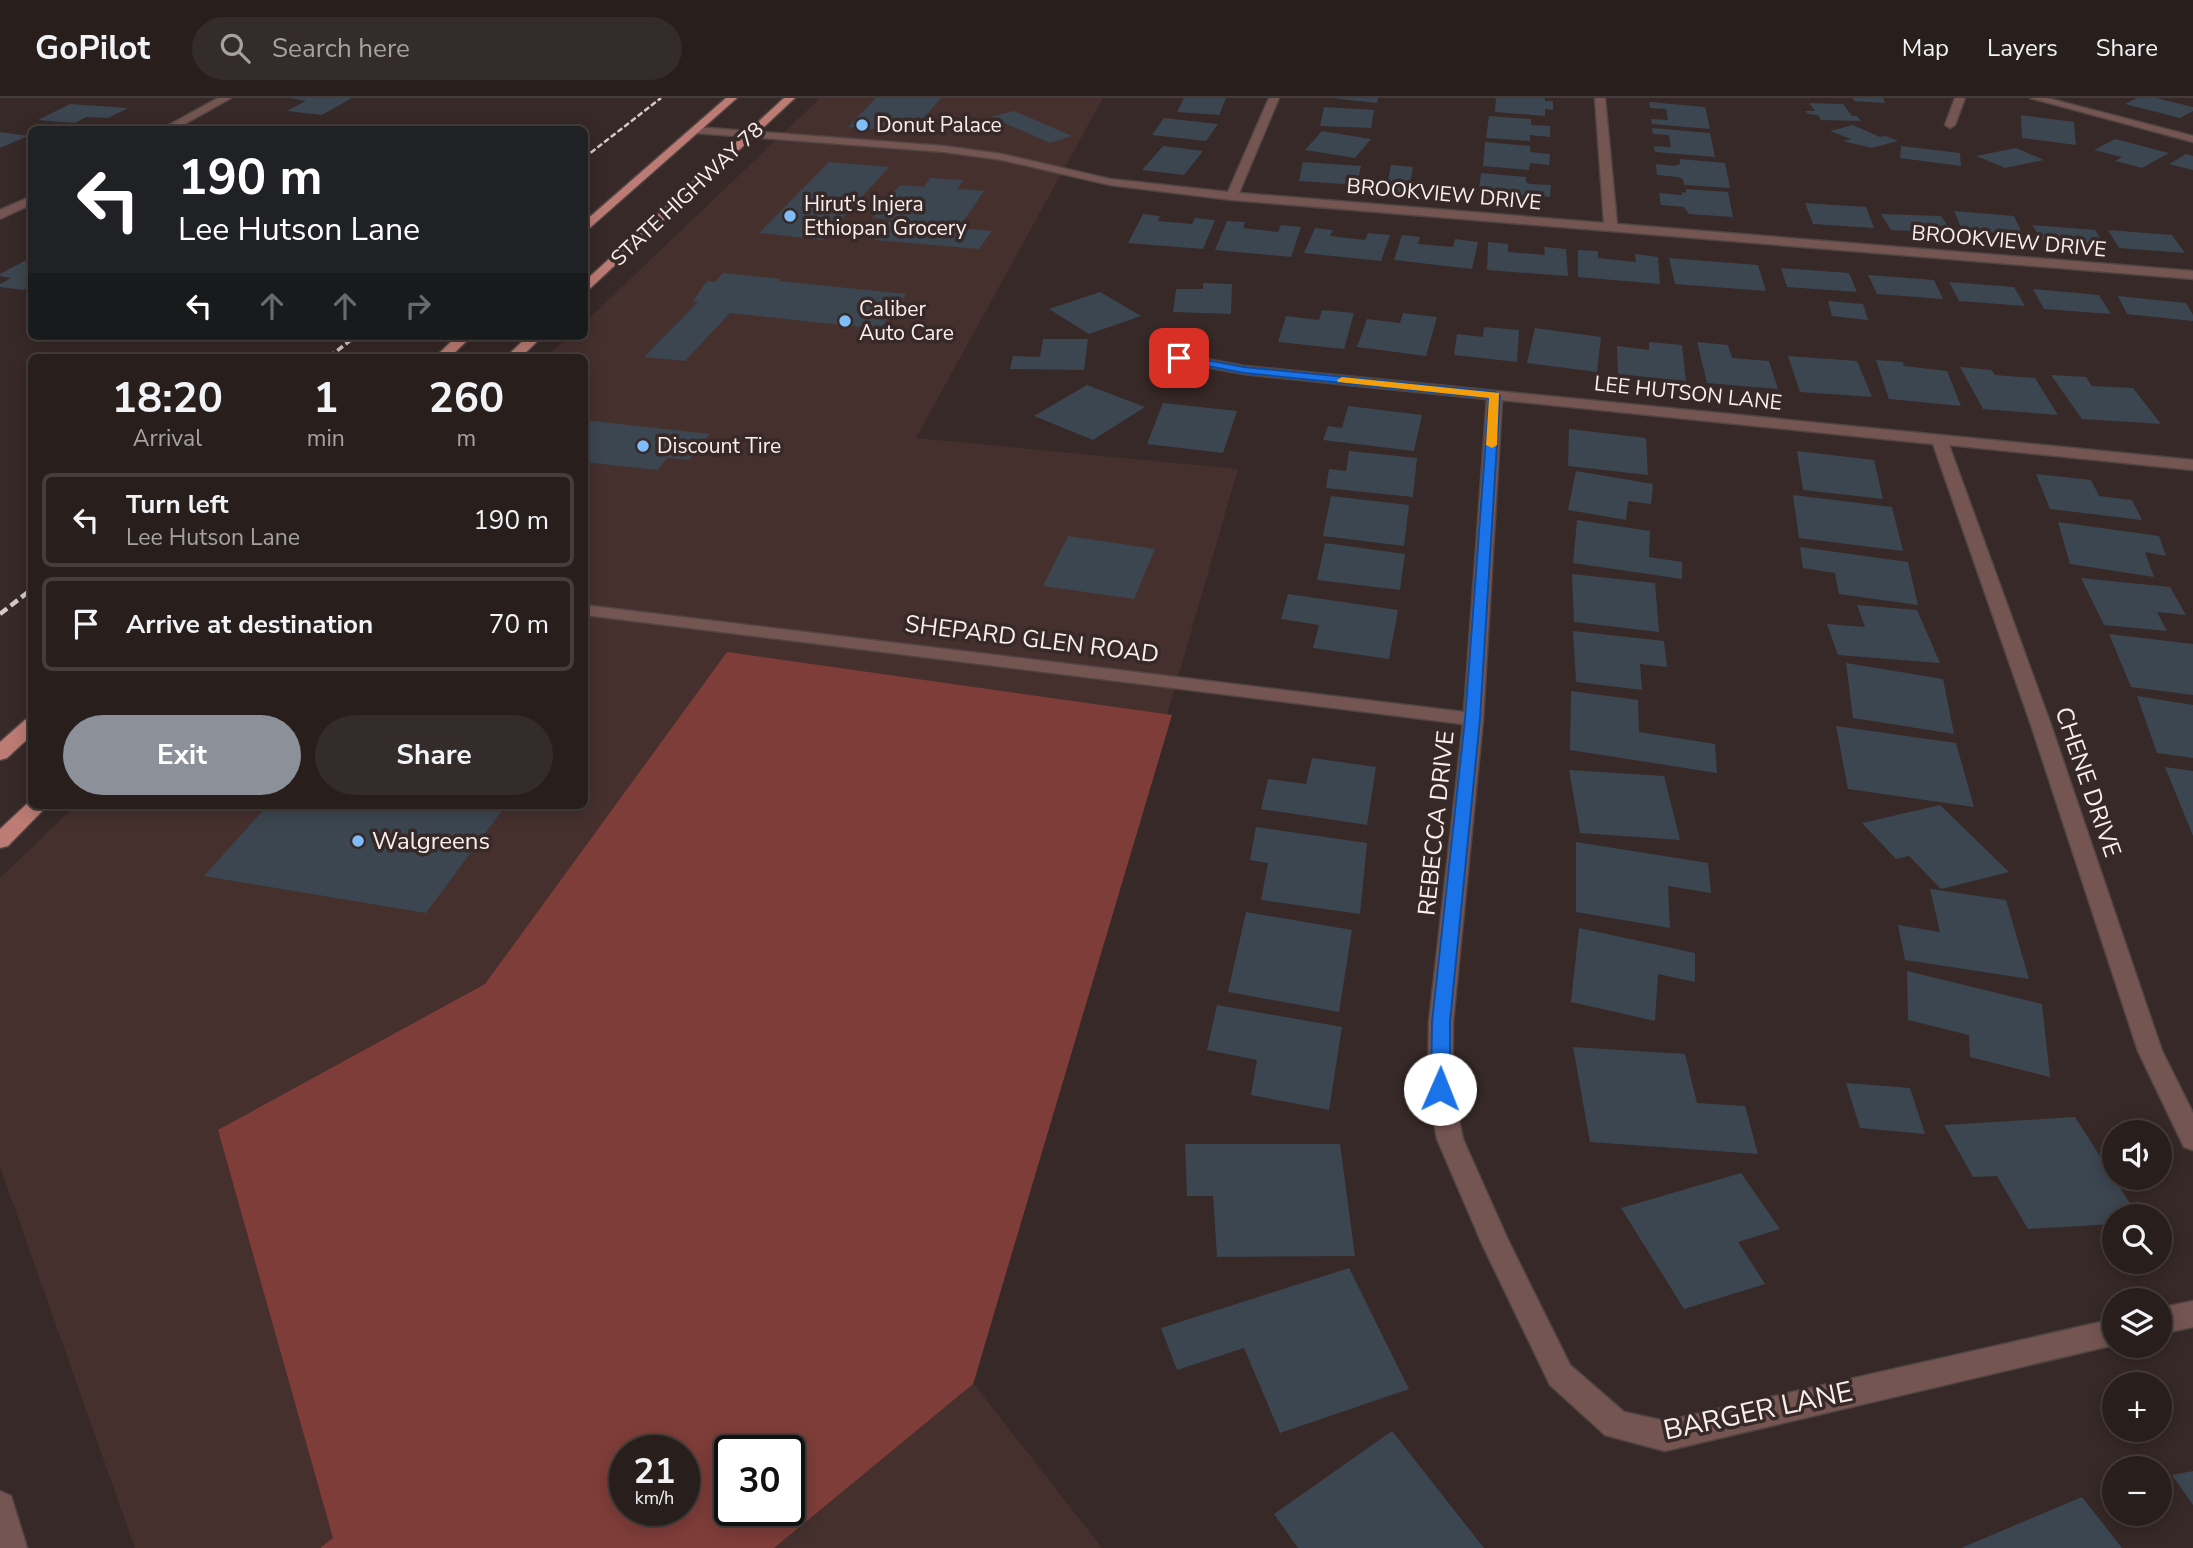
<!DOCTYPE html>
<meta charset="utf-8">
<style>
body{margin:0;font-family:"Nunito Sans",sans-serif;background:#342c2a;color:#f1f3f6;height:100vh;display:flex;flex-direction:column;font-size:26px;white-space:nowrap}
*{box-sizing:border-box;margin:0}
p{font-size:23px;color:#a5a2a4}
.icon{flex:none;width:38px;height:38px;fill:none;stroke:currentColor;stroke-width:2;stroke-linecap:round;stroke-linejoin:round}
.map{position:relative;flex:1;overflow:hidden}
.drawer{position:absolute;left:28px;top:256px;width:560px;height:455px;display:flex;flex-direction:column;background:#281f1d;border-radius:10px;box-shadow:0 4px 18px #0003,0 0 0 2px #443d3b}
.drawer>*{flex:none}
.guide{position:absolute;left:28px;top:28px;width:560px;height:214px;border-radius:10px;box-shadow:0 4px 18px #0003,0 0 0 2px #443d3b;background:#202124;color:#fff;overflow:hidden}
.buttons{position:absolute;left:2102px;top:1022px;display:grid;gap:14px}
.buttons a{display:grid;place-items:center;width:70px;height:70px;border-radius:50%;background:#281f1d;box-shadow:0 4px 18px #0003,0 0 0 2px #443d3b;font-size:35px}
.speed{position:absolute;left:609px;top:1337px;display:flex;gap:14px;font-size:35px;font-weight:700;text-align:center}
.speed>*{display:grid;place-content:center;width:91px;height:91px;border-radius:50%;background:#281f1d;box-shadow:0 4px 18px #0003,0 0 0 2px #443d3b;line-height:1}
.speed small{font-size:18px;font-weight:400}
.speed .limit{border:4px solid #111;border-radius:10px;background:#fff;color:#111}
.pin{position:absolute;display:grid;place-items:center;width:60px;height:60px;color:#fff;margin:-30px;border-radius:14px;box-shadow:0 4px 10px #0006}
.me{position:absolute;width:77px;margin:-38px;rotate:1deg;stroke-linejoin:round;filter:drop-shadow(0 0 5px #0008)}
.turn{display:flex;align-items:center;gap:24px;height:147px;padding:0 35px;font-size:32px}
.turn .icon{width:91px;height:91px;stroke-width:2.5}
.turn b{display:block;font-size:49px;line-height:60px}
.lanes{display:flex;align-items:center;height:66px;padding:0 35px;background:#0003;justify-content:center;gap:35px;direction:ltr}
.lanes .off{opacity:.35}
.eta{display:flex;justify-content:space-evenly;align-items:center;height:119px;text-align:center}
.eta b{font-size:42px;font-weight:700;line-height:49px}
.cta{display:flex;gap:14px;margin-top:auto;padding:14px 35px}
.cta a{flex:1;height:80px;border-radius:42px;background:#8c9099;color:#fff;font-size:28px;font-weight:700;line-height:80px;text-align:center}
.cta a+a{background:#342c2a;color:#f1f3f6}
ul{padding:0;list-style:none}
li{display:flex;align-items:center;gap:21px;height:94px;margin:0 14px 10px;padding:0 21px;border:4px solid #443d3b;border-radius:10px}
li div{flex:1}
li b{display:block;font-size:26px}
li em{font-style:normal}
header{display:flex;align-items:center;gap:42px;box-sizing:border-box;height:98px;padding:0 35px;background:#281f1d;border-bottom:2px solid #443d3b}
header strong{font-size:33px}
nav{display:flex;gap:38px;margin-inline-start:auto;font-size:24px}
.search{width:490px;height:63px;background:#342c2a;display:flex;align-items:center;gap:18px;box-sizing:border-box;padding:0 24px;border-radius:38px;color:#a5a2a4;font-size:26px}
.map>svg:first-child{display:block}
.built{fill:#45302e;fill-rule:evenodd}
.green{fill:#7e3d39;fill-rule:evenodd}
.building{fill:#3c4650}
.lines{fill:none;stroke-linecap:round;stroke-linejoin:round}
.minor-casing{stroke:#514543;stroke-width:3}
.tertiary-casing{stroke:#514543;stroke-width:3}
.primary-casing{stroke:#514543;stroke-width:3}
.minor{fill:#755551;fill-rule:evenodd}
.tertiary{fill:#755551;fill-rule:evenodd}
.primary{fill:#bc7b74;fill-rule:evenodd}
.rail-far2{stroke:#d4cac8;stroke-width:2.5;stroke-dasharray:6 2.5;stroke-linecap:butt}
.rail-far1{stroke:#d4cac8;stroke-width:3.5;stroke-dasharray:7 3.5;stroke-linecap:butt}
.rail{stroke:#d4cac8;stroke-width:4.5;stroke-dasharray:9 4.5;stroke-linecap:butt}
.route{fill:#1a73e8;stroke:#114b97;stroke-width:2}
.slow{fill:#f59e0b}
.poi-dot{fill:#7ebdf9;stroke:#362927;stroke-width:2.5}
.labels{text-anchor:middle;dominant-baseline:central;stroke-width:7;stroke-linejoin:round;paint-order:stroke}
.far-poi-label{font-size:21px;fill:#f8efed;stroke:#362927;text-anchor:start}
.far-street-label{font-size:21px;fill:#f8efed;stroke:#362927}
.street-label{font-size:24px;fill:#f8efed;stroke:#362927}
.poi-label{font-size:24px;fill:#f8efed;stroke:#362927;text-anchor:start}
.near-street-label{font-size:28px;fill:#f8efed;stroke:#362927}
</style>
<header>
<strong>GoPilot</strong>
<div class="search"><svg class="icon" aria-label="search" viewBox="0 0 24 24"><circle cx="10" cy="10" r="6"/><path d="M15 15l6 6"/></svg>Search here</div>
<nav><a>Map</a><a>Layers</a><a>Share</a></nav>
</header>
<div class="map">
<svg width="2193" height="1450" viewBox="0 0 2193 1450">
<rect width="100%" height="100%" fill="#362927"/>
<path class="built" d="M 820,0 L 1103,0 L 916,340 L 1238,371 L 974,1286 L 1102,1450 L 135,1450 L 0,1069 L 0,780 L 76,707 L 584,707 L 584,259 L 547,259 L 569,238 L 584,238 L 585,224 ZM 625,1353 L 684,1353 L 684,1412 L 625,1412 ZM 730,1353 L 789,1353 L 789,1412 L 730,1412 Z"/>
<path class="green" d="M 727,554 L 1172,617 L 973,1286 L 774,1450 L 320,1450 L 333,1440 L 218,1032 L 485,886 ZM 625,1353 L 684,1353 L 684,1412 L 625,1412 ZM 730,1353 L 789,1353 L 789,1412 L 730,1412 Z"/>
<path class="building" d="M 290,0 L 352,0 L 322,17 L 287,13 L 306,3 Z
M 876,0 L 941,0 L 912,34 L 848,29 Z
M 1184,0 L 1226,0 L 1219,17 L 1177,14 Z
M 1332,0 L 1378,0 L 1377,5 Z
M 1496,0 L 1545,0 L 1545,3 L 1553,3 L 1553,12 L 1545,11 L 1545,18 L 1495,14 Z
M 1853,0 L 1883,0 L 1885,5 L 1854,3 Z
M 2137,0 L 2156,0 L 2193,9 L 2193,13 L 2180,20 L 2125,6 Z
M 1649,4 L 1705,9 L 1710,31 L 1652,26 L 1651,21 L 1668,22 L 1666,11 L 1650,10 Z
M 1809,5 L 1843,6 L 1852,18 L 1857,18 L 1861,23 L 1821,22 L 1818,17 L 1808,16 L 1805,13 L 1815,13 Z
M 70,6 L 128,10 L 108,20 L 86,19 L 75,25 L 38,22 Z
M 1324,9 L 1374,12 L 1371,30 L 1320,28 Z
M 1014,13 L 1072,38 L 1050,45 L 991,19 Z
M 2021,17 L 2074,24 L 2076,47 L 2022,40 Z
M 1489,18 L 1531,21 L 1531,27 L 1550,28 L 1550,39 L 1530,37 L 1530,43 L 1486,40 Z
M 1164,20 L 1218,26 L 1206,43 L 1152,37 Z
M 1853,27 L 1880,39 L 1886,38 L 1898,43 L 1872,50 L 1843,43 L 1851,41 L 1830,33 Z
M 1652,30 L 1710,35 L 1715,59 L 1655,54 L 1654,48 L 1671,49 L 1669,37 L 1653,36 Z
M 1322,33 L 1371,41 L 1355,60 L 1305,52 Z
M 0,34 L 28,38 L 0,50 Z
M 2115,41 L 2169,55 L 2142,70 L 2115,63 L 2122,59 L 2094,52 Z
M 1485,44 L 1530,48 L 1530,54 L 1550,56 L 1549,67 L 1530,65 L 1529,72 L 1483,68 Z
M 1163,48 L 1203,53 L 1184,77 L 1142,72 Z
M 1901,48 L 1960,55 L 1961,68 L 1900,60 Z
M 2016,50 L 2044,62 L 2005,70 L 1976,58 Z
M 2186,56 L 2193,58 L 2193,72 L 2169,66 Z
M 1680,61 L 1725,65 L 1730,90 L 1684,87 L 1683,81 L 1677,79 L 1657,77 L 1656,66 L 1675,68 L 1680,66 Z
M 829,64 L 889,69 L 823,142 L 759,135 Z
M 1303,64 L 1361,68 L 1357,87 L 1299,83 Z
M 1391,67 L 1413,69 L 1408,98 L 1385,96 Z
M 1481,75 L 1526,79 L 1526,84 L 1530,86 L 1551,87 L 1550,99 L 1525,97 L 1525,103 L 1478,99 Z
M 930,80 L 963,82 L 957,91 L 984,93 L 960,128 L 929,125 L 927,127 L 992,133 L 979,151 L 874,142 L 888,124 L 918,127 L 920,124 L 872,120 L 900,87 L 924,89 Z
M 1686,91 L 1728,94 L 1733,119 L 1689,116 L 1684,109 L 1661,107 L 1659,95 L 1682,97 L 1682,94 L 1686,95 Z
M 1805,105 L 1866,109 L 1874,130 L 1813,126 Z
M 1954,113 L 2014,118 L 2023,137 L 1987,134 L 1990,139 L 1964,137 Z
M 1143,116 L 1160,118 L 1158,123 L 1192,126 L 1195,120 L 1215,122 L 1203,151 L 1128,145 Z
M 1881,116 L 1941,118 L 1953,135 L 1891,132 Z
M 1227,123 L 1245,124 L 1243,130 L 1278,134 L 1281,127 L 1301,129 L 1291,159 L 1215,152 Z
M 2032,127 L 2095,132 L 2105,147 L 2042,142 Z
M 1315,130 L 1333,132 L 1330,138 L 1365,142 L 1368,135 L 1390,137 L 1381,163 L 1304,155 Z
M 2108,132 L 2172,137 L 2185,155 L 2119,150 Z
M 1402,137 L 1420,139 L 1418,146 L 1453,149 L 1455,141 L 1478,144 L 1472,171 L 1394,162 Z
M 1488,144 L 1508,146 L 1508,154 L 1545,157 L 1544,149 L 1566,151 L 1568,178 L 1487,172 Z
M 1578,152 L 1598,153 L 1598,160 L 1636,164 L 1635,156 L 1658,159 L 1660,186 L 1578,179 Z
M 32,159 L 32,187 L 23,192 L 0,189 L 0,186 L 11,180 L 0,178 L 0,176 Z
M 1669,160 L 1758,167 L 1766,193 L 1675,186 Z
M 1781,170 L 1849,175 L 1857,194 L 1787,189 Z
M 723,175 L 781,181 L 779,183 L 906,196 L 880,231 L 730,215 L 685,263 L 644,259 L 698,204 L 693,203 L 707,183 L 715,184 Z
M 1868,177 L 1934,182 L 1943,201 L 1877,196 Z
M 1949,184 L 2014,189 L 2025,208 L 1959,203 Z
M 1203,185 L 1232,186 L 1231,216 L 1173,214 L 1176,191 L 1203,191 Z
M 2033,191 L 2099,197 L 2111,216 L 2044,211 Z
M 1100,194 L 1141,218 L 1089,236 L 1049,211 Z
M 2118,198 L 2186,205 L 2193,217 L 2193,223 L 2127,216 Z
M 1828,203 L 1863,206 L 1868,222 L 1832,218 Z
M 1322,212 L 1354,215 L 1344,251 L 1278,244 L 1286,218 L 1319,222 Z
M 1403,215 L 1437,219 L 1426,258 L 1357,249 L 1367,221 L 1400,225 Z
M 1484,229 L 1519,232 L 1517,264 L 1454,257 L 1457,236 L 1483,239 Z
M 1535,230 L 1601,239 L 1597,274 L 1527,265 Z
M 1043,241 L 1088,241 L 1084,272 L 1010,271 L 1013,258 L 1040,259 Z
M 1649,244 L 1682,247 L 1686,283 L 1618,276 L 1617,248 L 1649,252 Z
M 1697,244 L 1728,247 L 1732,260 L 1769,263 L 1778,291 L 1707,285 Z
M 1788,258 L 1857,263 L 1872,299 L 1800,294 Z
M 1876,262 L 1903,264 L 1904,268 L 1947,273 L 1961,308 L 1889,301 Z
M 1960,269 L 1991,272 L 1995,277 L 2035,280 L 2058,317 L 1983,311 Z
M 2051,277 L 2086,279 L 2092,288 L 2133,290 L 2161,326 L 2082,321 Z
M 1087,287 L 1145,309 L 1093,342 L 1034,318 Z
M 1163,305 L 1237,313 L 1223,355 L 1147,346 Z
M 1348,308 L 1422,317 L 1414,353 L 1323,342 L 1328,328 L 1342,330 Z
M 584,322 L 710,336 L 689,362 L 667,360 L 658,372 L 584,364 Z
M 1569,331 L 1646,340 L 1648,377 L 1568,368 Z
M 1349,353 L 1417,360 L 1413,399 L 1326,390 L 1329,371 L 1346,373 Z
M 1797,353 L 1874,362 L 1883,401 L 1803,392 Z
M 1576,373 L 1653,386 L 1651,406 L 1628,403 L 1626,422 L 1568,412 Z
M 2036,376 L 2091,382 L 2099,398 L 2132,402 L 2142,422 L 2050,411 Z
M 1793,397 L 1892,409 L 1903,453 L 1799,440 Z
M 1331,398 L 1409,407 L 1404,448 L 1323,438 Z
M 1577,422 L 1650,433 L 1649,459 L 1682,464 L 1682,481 L 1573,465 Z
M 2058,424 L 2159,438 L 2166,458 L 2145,454 L 2154,479 L 2070,466 Z
M 1068,438 L 1155,451 L 1134,501 L 1043,488 Z
M 1325,445 L 1405,456 L 1400,492 L 1317,482 Z
M 1800,449 L 1908,464 L 1918,507 L 1839,496 L 1835,475 L 1803,470 Z
M 1572,476 L 1655,485 L 1659,534 L 1574,524 Z
M 2081,480 L 2170,489 L 2186,517 L 2157,514 L 2167,533 L 2104,527 Z
M 1288,496 L 1398,512 L 1389,561 L 1313,550 L 1319,527 L 1281,521 Z
M 1857,507 L 1917,512 L 1940,565 L 1838,557 L 1827,526 L 1865,529 Z
M 1573,533 L 1664,543 L 1667,569 L 1640,566 L 1642,592 L 1576,584 Z
M 2109,536 L 2193,546 L 2193,597 L 2131,589 Z
M 1846,565 L 1943,581 L 1954,636 L 1853,620 Z
M 1571,593 L 1638,602 L 1639,634 L 1715,646 L 1717,675 L 1570,652 Z
M 2137,598 L 2193,607 L 2193,660 L 2157,655 Z
M 1836,628 L 1956,645 L 1974,709 L 1848,691 Z
M 1312,660 L 1376,669 L 1367,727 L 1261,711 L 1268,681 L 1306,686 Z
M 2165,669 L 2193,673 L 2193,738 Z
M 1569,672 L 1664,678 L 1680,742 L 1580,735 Z
M 268,707 L 506,707 L 426,815 L 204,778 Z
M 1940,707 L 2009,774 L 1941,791 L 1909,758 L 1896,761 L 1862,725 Z
M 1256,729 L 1367,745 L 1360,816 L 1261,802 L 1268,765 L 1250,762 Z
M 1576,744 L 1708,765 L 1711,795 L 1668,788 L 1670,830 L 1576,814 Z
M 1930,791 L 2006,802 L 2029,881 L 1905,862 L 1898,827 L 1940,834 Z
M 1246,814 L 1352,832 L 1339,914 L 1228,894 Z
M 1579,830 L 1695,855 L 1695,884 L 1658,876 L 1655,923 L 1571,904 Z
M 1907,873 L 2042,906 L 2050,979 L 1970,959 L 1969,937 L 1908,922 Z
M 1217,907 L 1342,929 L 1329,1012 L 1251,997 L 1257,962 L 1207,952 Z
M 1573,949 L 1685,956 L 1697,1005 L 1745,1008 L 1758,1056 L 1590,1044 Z
M 1846,985 L 1910,990 L 1925,1036 L 1860,1030 Z
M 2075,1019 L 2138,1118 L 2114,1118 L 2114,1126 L 2028,1131 L 1997,1078 L 1973,1079 L 1944,1027 Z
M 1185,1046 L 1340,1046 L 1355,1158 L 1217,1159 L 1213,1098 L 1187,1098 Z
M 1741,1075 L 1780,1131 L 1738,1144 L 1765,1186 L 1684,1211 L 1621,1110 Z
M 1349,1170 L 1409,1291 L 1280,1335 L 1244,1250 L 1177,1272 L 1161,1230 Z
M 1392,1333 L 1484,1450 L 1298,1450 L 1274,1416 Z
M 2193,1373 L 2193,1407 L 2172,1377 Z
M 2082,1399 L 2122,1450 L 1961,1450 Z"/>
<g class="lines">
<defs>
<path id="minor" d="M 218,0 L 231,0 L 174,32 L 160,32 Z
M 1269,0 L 1279,0 L 1239,95 L 1604,125 L 1595,0 L 1605,0 L 1617,126 L 2193,173 L 2193,181 L 1232,102 L 1110,87 L 1002,62 L 944,54 L 695,35 L 690,32 L 695,29 L 944,48 L 1002,56 L 1110,81 L 1228,94 Z
M 1955,0 L 1965,0 L 1955,27 L 1950,30 L 1945,27 Z
M 2030,0 L 2047,0 L 2193,38 L 2193,44 Z
M 32,98 L 32,106 L 0,121 L 0,112 Z
M 1179,256 L 1244,268 L 2193,362 L 2193,372 L 1949,347 L 2051,627 L 2162,953 L 2193,1015 L 2193,1052 L 2184,1049 L 2138,953 L 2031,627 L 1933,346 L 1502,302 L 1483,621 L 1453,924 L 1452,991 L 1463,1041 L 1508,1142 L 1570,1267 L 1624,1314 L 1665,1323 L 2114,1221 L 2114,1247 L 1665,1353 L 1605,1337 L 1550,1287 L 1483,1148 L 1437,1041 L 1428,991 L 1429,924 L 1463,626 L 584,517 L 584,507 L 1464,614 L 1487,301 L 1244,276 L 1174,263 L 1172,260 Z
M 2193,1203 L 2193,1229 L 2160,1236 L 2160,1210 Z"/>
<path id="tertiary" d="M 0,1393 L 11,1398 L 27,1450 L 0,1450 Z"/>
<path id="primary" d="M 726,0 L 737,0 L 584,135 L 584,124 Z
M 784,0 L 795,0 L 584,196 L 584,184 Z
M 457,238 L 472,238 L 450,259 L 435,259 Z
M 528,238 L 543,238 L 521,259 L 506,259 Z
M 32,620 L 32,637 L 7,660 L 0,662 L 0,644 L 25,622 Z
M 31,702 L 32,707 L 48,707 L 8,748 L 0,750 L 0,731 Z"/>
</defs>
<use href="#minor" class="minor-casing"/>
<use href="#tertiary" class="tertiary-casing"/>
<use href="#primary" class="primary-casing"/>
<use href="#minor" class="minor"/>
<use href="#tertiary" class="tertiary"/>
<use href="#primary" class="primary"/>
<path class="rail-far2" d="M 584,60 L 661,0"/>
<path class="rail-far1" d="M 329,259 L 356,238"/>
<path class="rail" d="M 0,516 L 32,491"/>
</g>
<path class="route" d="M 1179,257 L 1244,269 L 1495,294 L 1500,298 L 1480,621 L 1450,924 L 1450,991 L 1447,996 L 1440,998 L 1434,996 L 1431,991 L 1432,924 L 1465,621 L 1489,300 L 1244,275 L 1175,262 L 1173,260 Z"/>
<path class="slow" d="M 1342,279 L 1499,295 L 1497,347 L 1492,350 L 1486,347 L 1489,300 L 1338,284 L 1337,282 Z"/>
<g class="poi-dot">
<circle cx="862" cy="27" r="7"/>
<circle cx="790" cy="118" r="7"/>
<circle cx="845" cy="223" r="7"/>
<circle cx="643" cy="348" r="7"/>
<circle cx="358" cy="743" r="7"/>
</g>
<g class="labels">
<g class="far-poi-label">
<text x="876" y="27">Donut Palace</text>
<text x="804" y="106">Hirut's Injera<tspan x="804" dy="24">Ethiopan Grocery</tspan></text>
<text x="859" y="211">Caliber<tspan x="859" dy="24">Auto Care</tspan></text>
<text x="657" y="348">Discount Tire</text>
</g>
<g class="far-street-label">
<text transform="translate(687 96) rotate(-43)">STATE HIGHWAY 78</text>
<text transform="translate(1444 96) rotate(5)">BROOKVIEW DRIVE</text>
<text transform="translate(2009 143) rotate(5)">BROOKVIEW DRIVE</text>
<text transform="translate(1688 295) rotate(6)">LEE HUTSON LANE</text>
</g>
<g class="street-label">
<text transform="translate(1032 541) rotate(7)">SHEPARD GLEN ROAD</text>
<text transform="translate(2088 684) rotate(71)">CHENE DRIVE</text>
<text transform="translate(1436 725) rotate(-84)">REBECCA DRIVE</text>
</g>
<g class="poi-label">
<text x="372" y="743">Walgreens</text>
</g>
<g class="near-street-label">
<text transform="translate(1758 1313) rotate(-12)">BARGER LANE</text>
</g>
</g>
</svg>
<div class="buttons">
<a><svg class="icon" aria-label="sound" viewBox="0 0 24 24"><path d="M4 9h4l5-4v14l-5-4H4zM17 9q2 3 0 6"/></svg></a>
<a><svg class="icon" aria-label="search" viewBox="0 0 24 24"><circle cx="10" cy="10" r="6"/><path d="M15 15l6 6"/></svg></a>
<a><svg class="icon" aria-label="layers" viewBox="0 0 24 24"><path d="M12 4l9 5-9 5-9-5zM3 14l9 5 9-5"/></svg></a>
<a>+</a>
<a>−</a>
</div>
<div class="speed"><div>21<small>km/h</small></div><div class="limit">30</div></div>
<div class="pin" style="left:1179px;top:260px;background:#d93025"><svg class="icon" aria-label="arrive" viewBox="0 0 24 24"><path d="M6 21V4h12l-3 4 3 4H6"/></svg></div>
<svg class="me" style="left:1440px;top:991px" viewBox="-20 -20 40 40"><circle r="19" fill="#fff"/><path d="M0-13L10 11 0 6-10 11z" fill="#1a73e8"/></svg>
<div class="guide">
<div class="turn"><svg class="icon" aria-label="left" viewBox="0 0 24 24"><path d="M17 20v-9H6M10 6l-5 5 5 5"/></svg><div><b>190 m</b>Lee Hutson Lane</div></div>
<div class="lanes"><svg class="icon" aria-label="left" viewBox="0 0 24 24"><path d="M17 20v-9H6M10 6l-5 5 5 5"/></svg><svg class="icon off" aria-label="ahead" viewBox="0 0 24 24"><path d="M12 20V5M6 11l6-6 6 6"/></svg><svg class="icon off" aria-label="ahead" viewBox="0 0 24 24"><path d="M12 20V5M6 11l6-6 6 6"/></svg><svg class="icon off" aria-label="right" viewBox="0 0 24 24"><path d="M7 20v-9h11M14 6l5 5-5 5"/></svg></div>
</div>
<section class="drawer">
<div class="eta">
<div><b>18:20</b><p>Arrival</p></div>
<div><b>1</b><p>min</p></div>
<div><b>260</b><p>m</p></div>
</div>
<ul>
<li><svg class="icon" aria-label="left" viewBox="0 0 24 24"><path d="M17 20v-9H6M10 6l-5 5 5 5"/></svg><div><b>Turn left</b><p>Lee Hutson Lane</p></div><em>190 m</em></li>
<li><svg class="icon" aria-label="arrive" viewBox="0 0 24 24"><path d="M6 21V4h12l-3 4 3 4H6"/></svg><div><b>Arrive at destination</b></div><em>70 m</em></li>
</ul>
<div class="cta"><a>Exit</a><a>Share</a></div>
</section>
</div>
